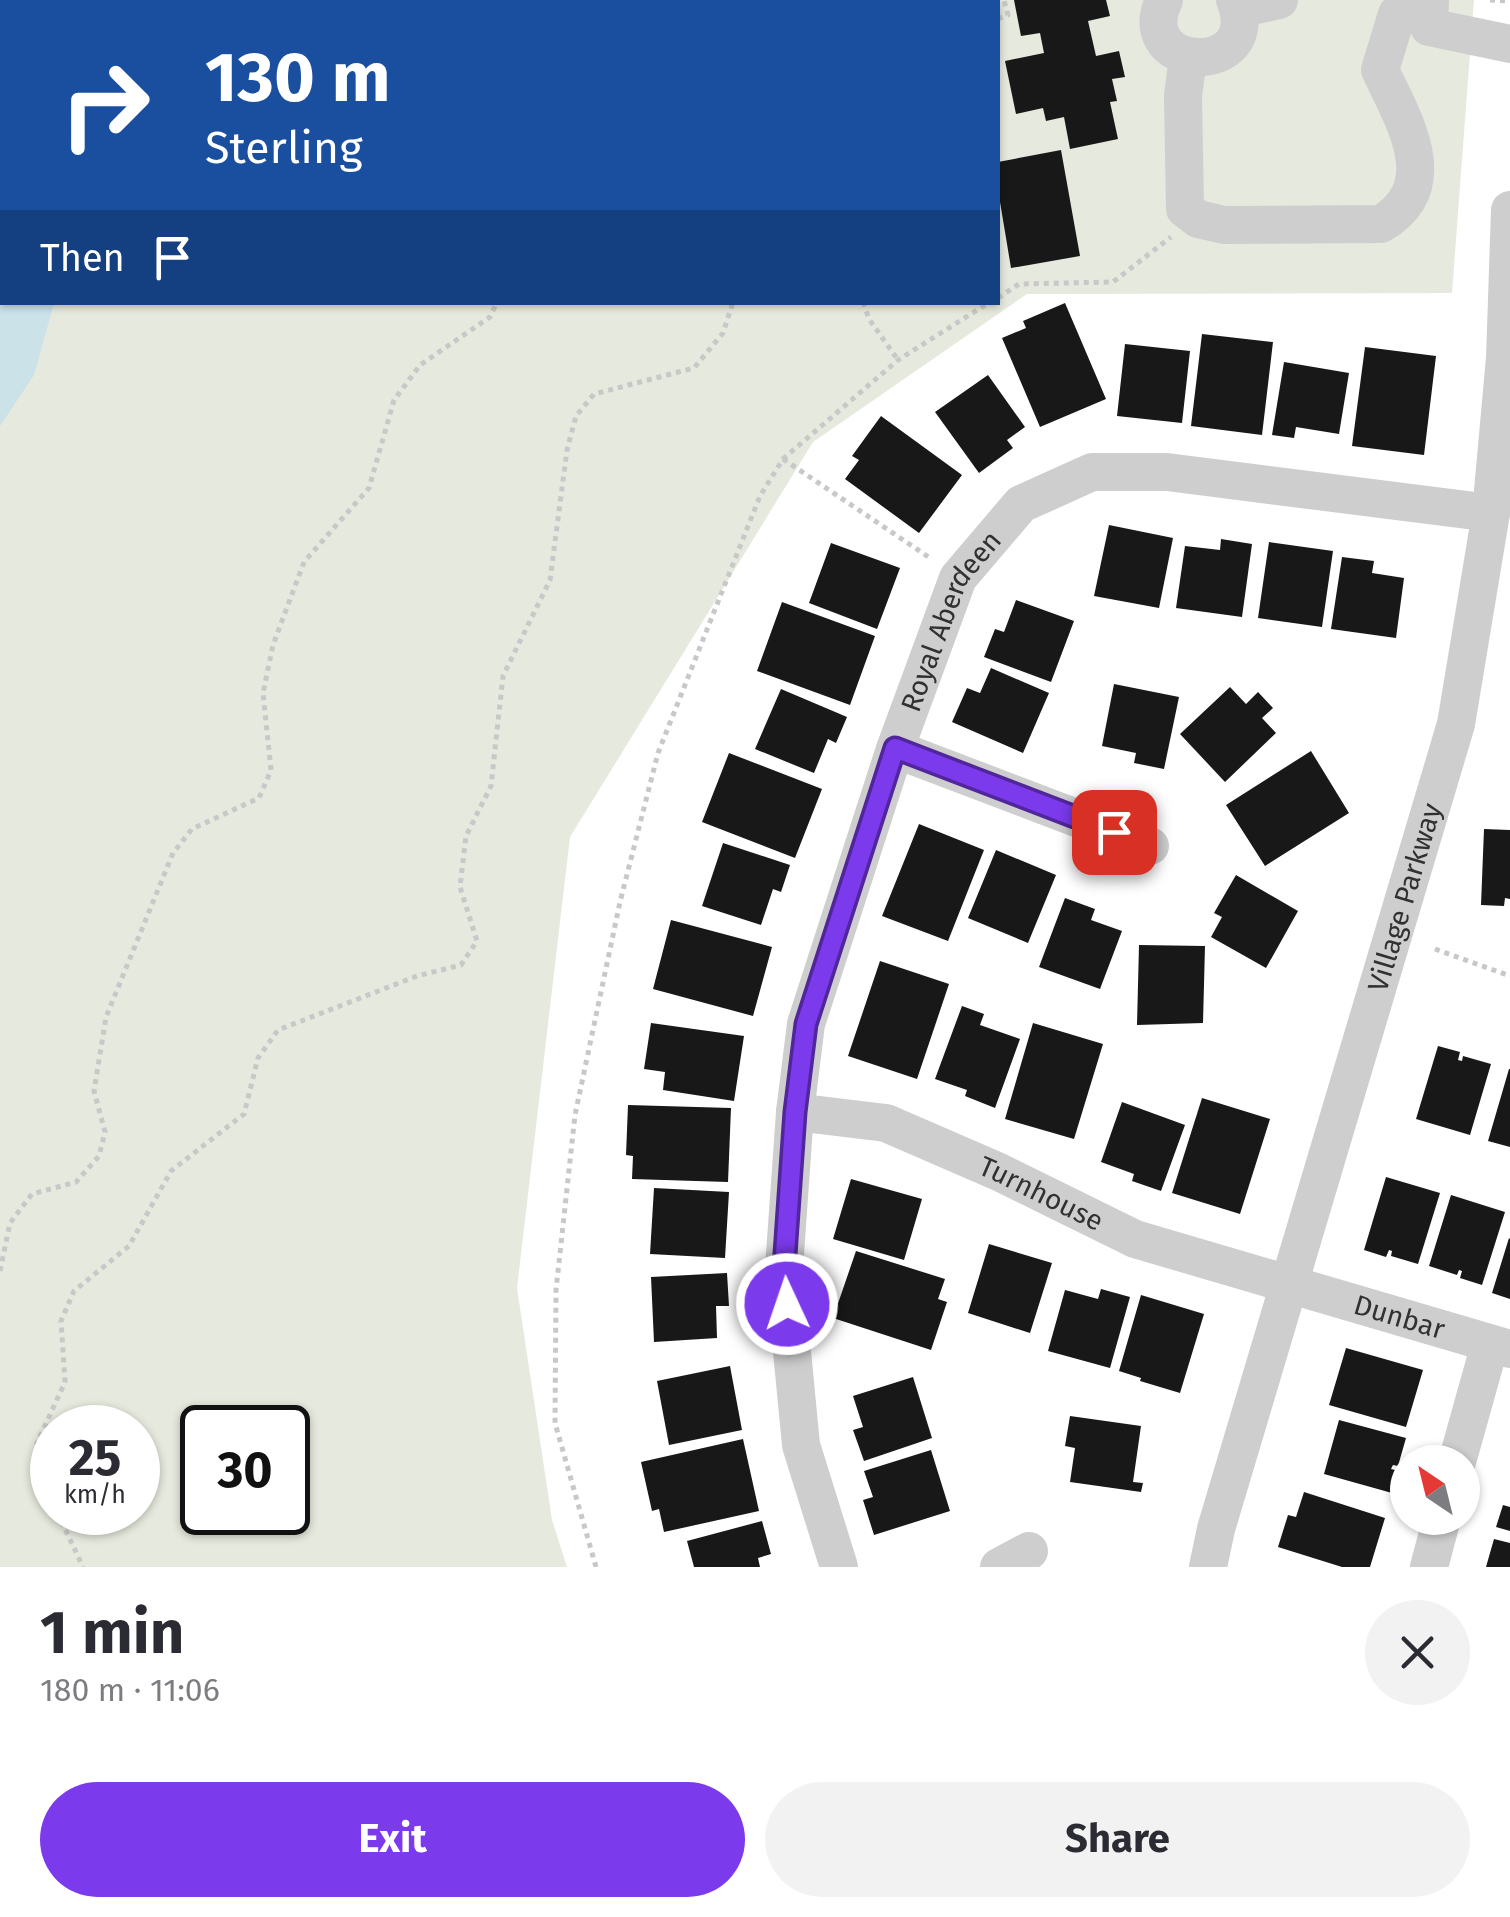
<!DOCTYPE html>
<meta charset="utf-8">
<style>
body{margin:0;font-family:"Fira Sans",sans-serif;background:#f2f2f3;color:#2b2b33;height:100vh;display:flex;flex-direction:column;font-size:38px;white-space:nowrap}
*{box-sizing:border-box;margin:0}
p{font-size:32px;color:#7c7c81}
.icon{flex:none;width:55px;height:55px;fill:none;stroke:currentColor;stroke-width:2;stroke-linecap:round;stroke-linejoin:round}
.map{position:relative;height:1567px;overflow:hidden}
.panel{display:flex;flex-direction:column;background:#fff;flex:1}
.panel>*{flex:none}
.banner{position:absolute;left:0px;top:0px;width:1000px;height:305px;box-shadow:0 2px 8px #0004;background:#1a4fa0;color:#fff;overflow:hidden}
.needle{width:65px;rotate:325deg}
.fabs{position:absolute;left:1390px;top:1445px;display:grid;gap:20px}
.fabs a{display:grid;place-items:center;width:90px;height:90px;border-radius:50%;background:#fff;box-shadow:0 2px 8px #0004;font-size:50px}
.speed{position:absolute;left:30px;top:1405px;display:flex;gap:20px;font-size:50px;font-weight:700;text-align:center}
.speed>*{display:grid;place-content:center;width:130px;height:130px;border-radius:50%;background:#fff;box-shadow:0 2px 8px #0004;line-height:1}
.speed small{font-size:25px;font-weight:400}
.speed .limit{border:5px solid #111;border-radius:15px;background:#fff;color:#111}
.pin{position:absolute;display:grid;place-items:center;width:85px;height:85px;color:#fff;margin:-42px;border-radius:20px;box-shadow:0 5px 15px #0006}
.me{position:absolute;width:110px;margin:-55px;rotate:357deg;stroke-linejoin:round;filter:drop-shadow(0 0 8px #0008)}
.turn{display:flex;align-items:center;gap:35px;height:210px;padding:0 40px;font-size:45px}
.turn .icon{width:130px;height:130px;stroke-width:2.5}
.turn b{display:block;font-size:70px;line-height:85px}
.then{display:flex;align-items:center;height:95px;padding:0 40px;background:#0003;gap:20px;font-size:38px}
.round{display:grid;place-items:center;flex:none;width:105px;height:105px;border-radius:52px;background:#f2f2f3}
.headline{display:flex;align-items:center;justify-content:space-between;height:170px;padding:0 40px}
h1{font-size:60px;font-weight:700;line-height:75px}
.action{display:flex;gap:20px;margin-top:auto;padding:20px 40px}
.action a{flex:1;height:115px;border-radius:60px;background:#7c3aed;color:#fff;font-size:40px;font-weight:700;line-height:115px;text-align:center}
.action a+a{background:#f2f2f3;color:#2b2b33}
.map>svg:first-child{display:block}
.green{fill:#e6e9dd;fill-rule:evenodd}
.water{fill:#cbe2e9}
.building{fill:#181818}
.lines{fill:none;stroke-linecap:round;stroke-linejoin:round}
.path{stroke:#c8c8c8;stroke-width:5;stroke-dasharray:5 5;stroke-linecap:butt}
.minor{stroke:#cecece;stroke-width:38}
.route-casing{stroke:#51269a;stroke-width:25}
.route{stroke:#7c3aed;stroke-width:18}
.labels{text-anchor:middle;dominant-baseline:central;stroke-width:10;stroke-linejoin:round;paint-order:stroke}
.street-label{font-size:28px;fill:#313131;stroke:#fff}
</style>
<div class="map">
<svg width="1510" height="1567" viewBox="0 0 1510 1567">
<rect width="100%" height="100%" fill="#fff"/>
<path class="green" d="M 0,0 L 1474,0 L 1452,293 L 1027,294 L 813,442 L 570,837 L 517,1288 L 552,1520 L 567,1567 L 0,1567 ZM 2,2 L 998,2 L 998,302 L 2,302 ZM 52,1428 L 138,1428 L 138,1512 L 52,1512 ZM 202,1428 L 288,1428 L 288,1512 L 202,1512 Z"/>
<path class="water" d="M 0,0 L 151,2 L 2,2 L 2,302 L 54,303 L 34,375 L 0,426 Z"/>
<path class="building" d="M 1014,0 L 1106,0 L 1110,16 L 1088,21 L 1096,56 L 1119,51 L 1125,77 L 1112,79 L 1117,101 L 1110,102 L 1118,139 L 1070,149 L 1064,117 L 1046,121 L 1043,108 L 1016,114 L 1005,61 L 1044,53 L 1040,33 L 1021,36 Z
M 1061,150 L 1080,256 L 1011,268 L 998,190 L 998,162 Z
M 1065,303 L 1106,399 L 1040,427 L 1002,338 L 1026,328 L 1023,321 Z
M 1202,334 L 1273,342 L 1262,435 L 1191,426 Z
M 1125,344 L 1190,351 L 1182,423 L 1117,416 Z
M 1365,347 L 1436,356 L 1424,455 L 1352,446 Z
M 1284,362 L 1349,373 L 1339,434 L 1296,427 L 1294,438 L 1272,435 Z
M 988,375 L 1025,427 L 1007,440 L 1013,448 L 979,473 L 935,412 Z
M 881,416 L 962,475 L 919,533 L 845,479 L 859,460 L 852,456 Z
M 1109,525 L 1173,538 L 1159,608 L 1094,596 Z
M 1221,539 L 1252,544 L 1242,617 L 1176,608 L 1185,546 L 1220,550 Z
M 1269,542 L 1333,551 L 1322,627 L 1258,618 Z
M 831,543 L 900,568 L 877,629 L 809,603 Z
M 1342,557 L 1374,561 L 1372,573 L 1404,578 L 1396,638 L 1331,629 Z
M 1016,600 L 1074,621 L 1051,682 L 984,657 L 995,629 L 1004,632 Z
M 782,602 L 875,636 L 850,705 L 757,671 Z
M 991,668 L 1049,693 L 1023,753 L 952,722 L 967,688 L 980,693 Z
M 1114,684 L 1179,697 L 1164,769 L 1134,763 L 1136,753 L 1102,746 Z
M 1230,687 L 1246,704 L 1258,692 L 1273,708 L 1262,718 L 1276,733 L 1225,782 L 1180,734 Z
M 781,689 L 847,717 L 836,743 L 828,739 L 814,773 L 755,749 Z
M 1311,751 L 1349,813 L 1265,866 L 1226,805 Z
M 729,753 L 822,789 L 795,858 L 702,822 Z
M 919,824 L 984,850 L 948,941 L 882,916 Z
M 1484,829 L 1510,830 L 1510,899 L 1505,898 L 1504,906 L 1481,905 Z
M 723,843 L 790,865 L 781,892 L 773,889 L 761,925 L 702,906 Z
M 996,850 L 1056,875 L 1028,943 L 968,918 Z
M 1236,875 L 1298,911 L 1266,968 L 1211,937 L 1222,917 L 1214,913 Z
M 1065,898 L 1095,909 L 1091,920 L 1122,931 L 1100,989 L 1039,967 Z
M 671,920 L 772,947 L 753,1016 L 653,989 Z
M 1139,945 L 1205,946 L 1203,1023 L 1137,1025 Z
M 880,961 L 949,984 L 917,1079 L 848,1056 Z
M 962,1006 L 984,1014 L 980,1025 L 1020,1039 L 995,1108 L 965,1096 L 967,1090 L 935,1079 Z
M 651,1023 L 744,1036 L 734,1101 L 663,1090 L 665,1072 L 644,1069 Z
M 1033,1023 L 1103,1044 L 1074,1139 L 1005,1119 Z
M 1438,1046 L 1460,1052 L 1458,1060 L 1462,1061 L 1463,1056 L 1491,1064 L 1470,1135 L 1416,1119 Z
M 1509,1069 L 1510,1069 L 1510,1147 L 1488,1141 Z
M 1202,1098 L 1270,1119 L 1240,1214 L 1172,1193 Z
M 1122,1102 L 1185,1125 L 1161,1191 L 1132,1181 L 1134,1174 L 1101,1162 Z
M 628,1105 L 731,1108 L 728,1182 L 632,1179 L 633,1156 L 626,1155 Z
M 1386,1177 L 1440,1193 L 1418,1264 L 1391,1256 L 1392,1251 L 1389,1250 L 1386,1257 L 1364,1250 Z
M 851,1179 L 922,1199 L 904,1260 L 833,1239 Z
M 654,1188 L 729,1192 L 725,1258 L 650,1254 Z
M 1451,1195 L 1505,1212 L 1482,1285 L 1460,1278 L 1462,1271 L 1459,1270 L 1457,1275 L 1429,1266 Z
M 1509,1238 L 1510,1239 L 1510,1299 L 1492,1293 Z
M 989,1244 L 1052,1263 L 1030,1333 L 968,1313 Z
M 856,1251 L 945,1279 L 938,1299 L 947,1302 L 931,1350 L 833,1318 Z
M 727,1273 L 729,1306 L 716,1306 L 717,1338 L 654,1342 L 651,1277 Z
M 1101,1289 L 1130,1297 L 1110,1368 L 1048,1351 L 1065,1290 L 1098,1299 Z
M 1141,1295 L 1204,1314 L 1180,1393 L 1140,1381 L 1141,1378 L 1119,1371 Z
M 1346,1348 L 1423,1370 L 1406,1427 L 1329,1405 Z
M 730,1366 L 742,1430 L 669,1445 L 657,1381 Z
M 913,1377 L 932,1438 L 864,1461 L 853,1430 L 863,1427 L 853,1396 Z
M 1070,1416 L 1141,1426 L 1133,1482 L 1143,1483 L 1141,1492 L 1070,1482 L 1075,1448 L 1065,1446 Z
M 1339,1420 L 1406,1438 L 1398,1466 L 1393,1465 L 1391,1469 L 1399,1471 L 1392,1493 L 1324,1474 Z
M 743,1439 L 759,1511 L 664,1532 L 659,1509 L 652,1511 L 641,1462 Z
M 931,1450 L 950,1511 L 874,1535 L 863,1500 L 873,1497 L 864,1471 Z
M 1304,1492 L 1385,1518 L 1370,1567 L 1342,1567 L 1278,1547 L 1288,1515 L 1296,1517 Z
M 1503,1505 L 1510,1507 L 1510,1531 L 1496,1527 Z
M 762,1521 L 771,1554 L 758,1558 L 760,1567 L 694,1567 L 687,1541 Z
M 1494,1539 L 1510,1543 L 1510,1567 L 1486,1567 Z"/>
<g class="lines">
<path class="path" d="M 824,0 L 825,2
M 1490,0 L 1510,1
M 512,2 L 514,0
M 894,2 L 895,0
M 951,2 L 953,0
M 998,19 L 1008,15 L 1004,0
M 998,298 L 1019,284 L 1113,282 L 1171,237
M 863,302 L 869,319 L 898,360
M 783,459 L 930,558
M 1435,949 L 1510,976
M 0,1271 L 10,1223 L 32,1194 L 76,1182 L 99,1156 L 105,1132 L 94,1091 L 106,1017 L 173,853 L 192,829 L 259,798 L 271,770 L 263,693 L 273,645 L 304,562 L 369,488 L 394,400 L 420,365 L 490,317 L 497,302
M 52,1504 L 45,1489 L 37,1443 L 65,1382 L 61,1321 L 74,1291 L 129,1246 L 171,1171 L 244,1114 L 258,1058 L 278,1030 L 417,976 L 461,965 L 477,941 L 460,887 L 466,836 L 491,786 L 503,676 L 550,580 L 567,450 L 576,416 L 594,394 L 694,368 L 723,333 L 733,302
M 57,1512 L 83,1567
M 596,1567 L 555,1423 L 556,1290 L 575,1115 L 620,902 L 658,753 L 760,496 L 783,459 L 898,360 L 990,302"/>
<g class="minor">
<path d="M 1164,0 C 1130,74 1266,78 1235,0"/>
<path d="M 1430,0 L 1429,27 L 1510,44"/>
<path d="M 1239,9 L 1279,0"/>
<path d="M 1188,57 L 1183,96 L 1185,209 L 1198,219 L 1224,225 L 1381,224 C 1445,186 1404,121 1380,70 L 1397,14"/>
<path d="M 895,749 L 1150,846"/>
<path id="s1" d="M 795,1112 L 886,1123 L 999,1172 L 1135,1239 L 1510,1349"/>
<path d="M 1457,1462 L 1490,1344"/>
<path id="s2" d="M 839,1567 L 801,1445 L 784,1268 L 795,1112 L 806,1024 L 895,749 L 958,578 L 1021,504 L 1092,472 L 1167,472 L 1491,513"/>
<path d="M 999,1567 L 1029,1551"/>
<path id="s3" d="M 1208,1567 L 1216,1529 L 1456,724 L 1491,513 L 1505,358 L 1510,210"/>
<path d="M 1429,1567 L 1442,1518"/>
</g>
</g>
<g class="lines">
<defs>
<path id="route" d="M 787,1304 L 784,1268 L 795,1112 L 806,1024 L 895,748 L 1114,832"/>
</defs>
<use href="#route" class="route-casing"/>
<use href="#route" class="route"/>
</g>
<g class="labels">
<g class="street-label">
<text stroke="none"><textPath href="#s2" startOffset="980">Royal Aberdeen</textPath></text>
<text stroke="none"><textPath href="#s3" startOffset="698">Village Parkway</textPath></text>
<text stroke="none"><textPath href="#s1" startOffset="262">Turnhouse</textPath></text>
<text stroke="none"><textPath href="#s1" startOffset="642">Dunbar</textPath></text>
</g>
</g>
</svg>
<div class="fabs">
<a><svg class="needle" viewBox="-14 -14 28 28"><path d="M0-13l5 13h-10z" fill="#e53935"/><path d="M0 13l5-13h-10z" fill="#7c7c81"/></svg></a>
</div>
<div class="speed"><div>25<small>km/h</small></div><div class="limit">30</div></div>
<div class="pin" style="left:1114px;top:832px;background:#d93025"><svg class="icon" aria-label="arrive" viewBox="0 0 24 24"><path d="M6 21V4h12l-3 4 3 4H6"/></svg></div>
<svg class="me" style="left:787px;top:1304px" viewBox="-20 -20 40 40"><circle r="17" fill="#7c3aed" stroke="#fff" stroke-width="3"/><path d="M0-11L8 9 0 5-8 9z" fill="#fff"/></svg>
<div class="banner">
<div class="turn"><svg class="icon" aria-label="right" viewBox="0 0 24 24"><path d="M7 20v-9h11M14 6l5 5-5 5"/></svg><div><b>130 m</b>Sterling</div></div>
<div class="then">Then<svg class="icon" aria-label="arrive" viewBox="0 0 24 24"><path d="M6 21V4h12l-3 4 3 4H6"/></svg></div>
</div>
</div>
<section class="panel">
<div class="headline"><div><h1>1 min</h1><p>180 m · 11:06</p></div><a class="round"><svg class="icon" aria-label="close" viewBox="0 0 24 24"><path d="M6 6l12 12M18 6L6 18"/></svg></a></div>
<div class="action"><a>Exit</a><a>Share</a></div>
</section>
